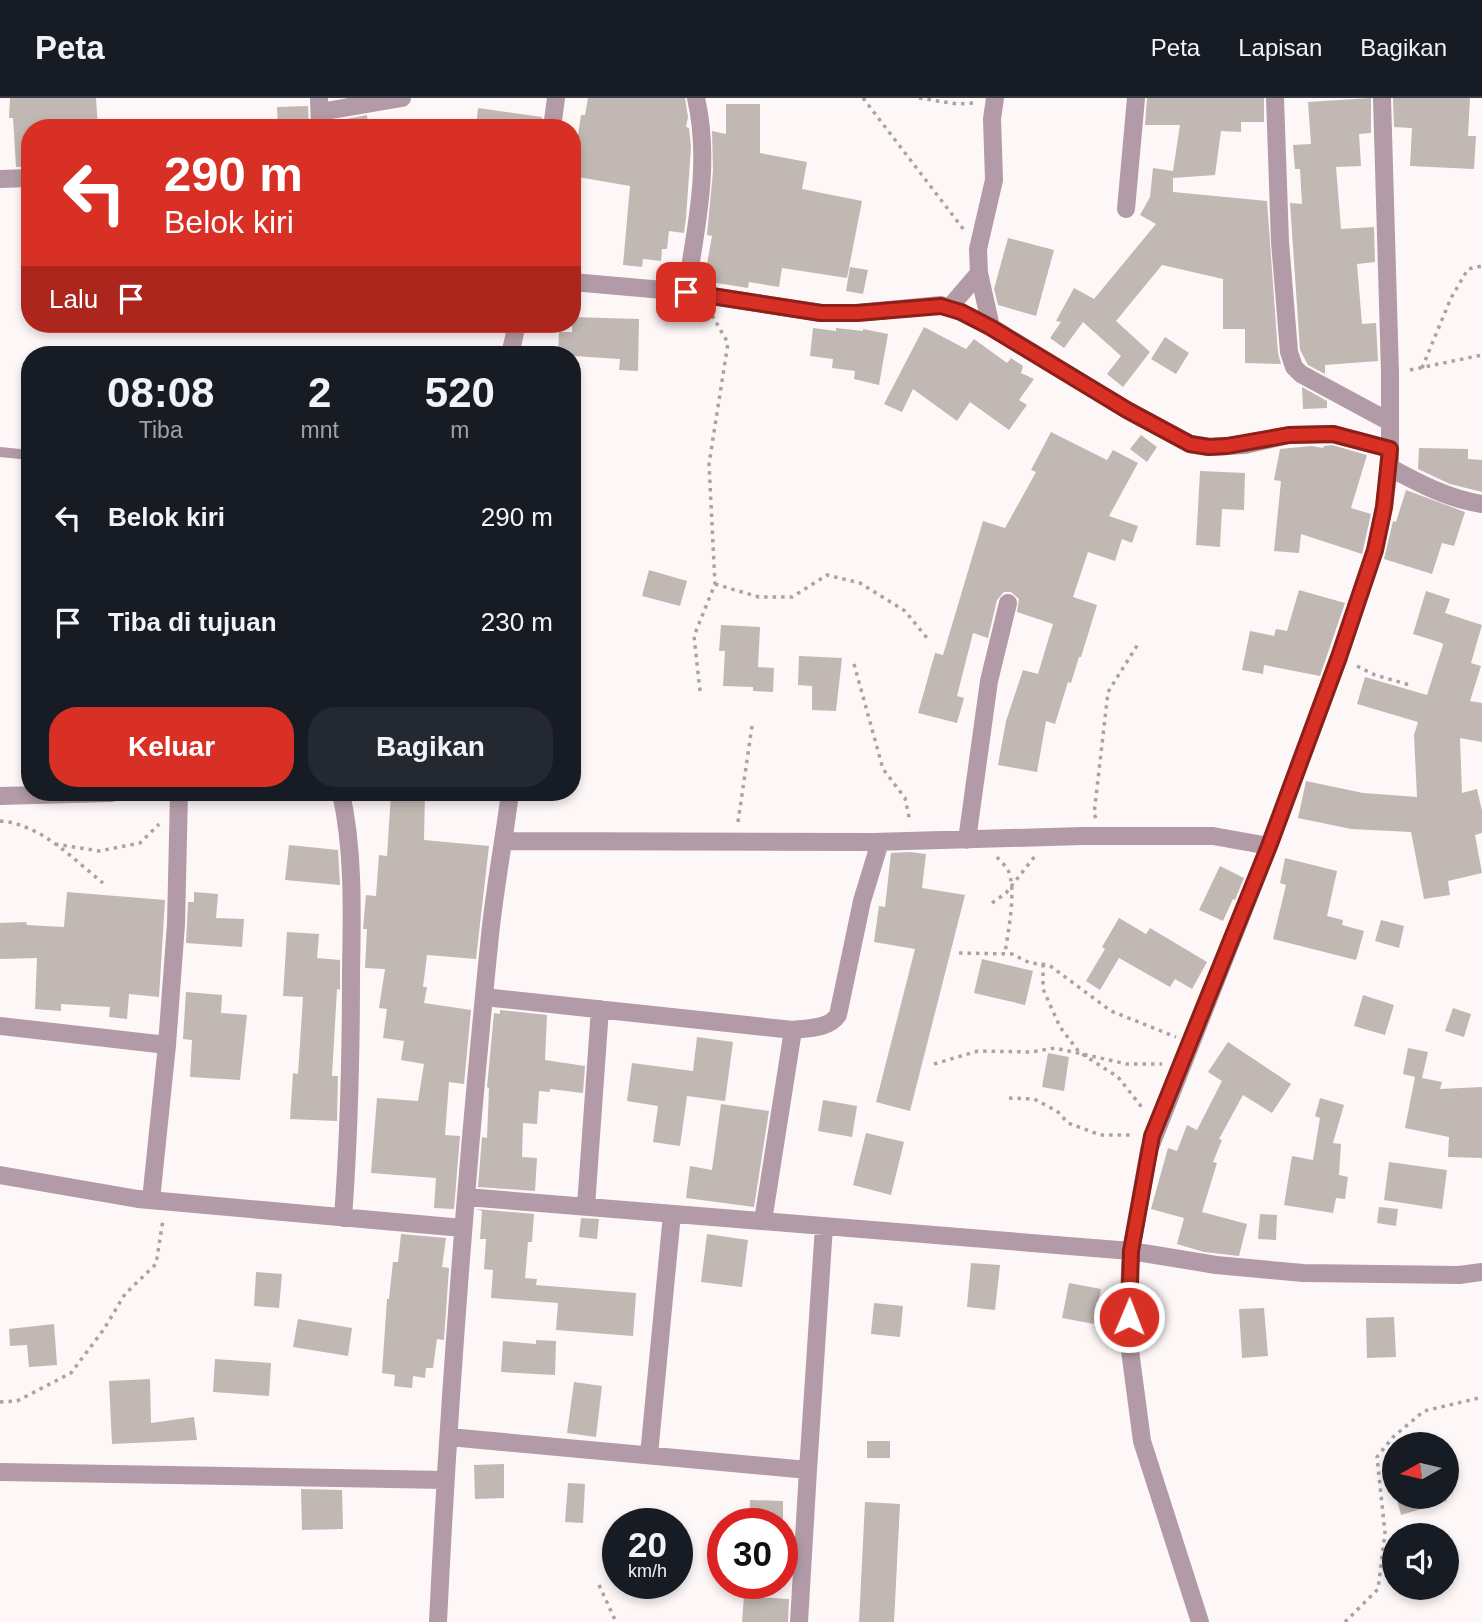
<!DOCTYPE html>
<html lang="id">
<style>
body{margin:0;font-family:Helvetica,sans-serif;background:#242831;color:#f1f3f6;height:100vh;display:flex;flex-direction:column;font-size:26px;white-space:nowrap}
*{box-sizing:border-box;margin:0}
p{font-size:23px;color:#9ea1a6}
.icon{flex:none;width:38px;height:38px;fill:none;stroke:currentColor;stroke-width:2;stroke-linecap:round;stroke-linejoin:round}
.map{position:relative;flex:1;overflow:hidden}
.drawer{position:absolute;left:21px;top:248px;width:560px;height:455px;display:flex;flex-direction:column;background:#171b24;border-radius:28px;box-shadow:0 4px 10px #0003}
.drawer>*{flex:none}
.guide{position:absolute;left:21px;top:21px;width:560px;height:214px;border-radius:28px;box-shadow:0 4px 10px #0003;background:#d93025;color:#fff;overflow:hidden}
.needle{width:46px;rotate:262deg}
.tools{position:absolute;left:1382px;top:1334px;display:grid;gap:14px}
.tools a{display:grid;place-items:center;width:77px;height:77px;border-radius:50%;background:#171b24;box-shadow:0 4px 10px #0003;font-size:35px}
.speed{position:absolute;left:602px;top:1410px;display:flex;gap:14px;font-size:35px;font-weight:700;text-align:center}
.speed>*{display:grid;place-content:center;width:91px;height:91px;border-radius:50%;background:#171b24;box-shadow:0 4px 10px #0003;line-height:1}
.speed small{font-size:18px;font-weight:400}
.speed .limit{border:10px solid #d22;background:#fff;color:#111}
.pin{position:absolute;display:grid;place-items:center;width:60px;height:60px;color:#fff;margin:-30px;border-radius:14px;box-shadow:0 4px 10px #0006}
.me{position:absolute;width:77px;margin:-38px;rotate:1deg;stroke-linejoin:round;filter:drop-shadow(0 0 5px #0008)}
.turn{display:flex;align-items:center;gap:24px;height:147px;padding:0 28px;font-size:32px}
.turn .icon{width:91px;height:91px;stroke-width:2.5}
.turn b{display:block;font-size:49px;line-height:60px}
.then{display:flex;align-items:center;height:66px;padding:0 28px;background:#0003;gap:14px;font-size:26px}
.eta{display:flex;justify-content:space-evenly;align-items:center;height:119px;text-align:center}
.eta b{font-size:42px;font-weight:800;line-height:49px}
.primary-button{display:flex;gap:14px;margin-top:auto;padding:14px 28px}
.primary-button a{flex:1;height:80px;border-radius:28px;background:#d93025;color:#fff;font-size:28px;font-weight:800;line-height:80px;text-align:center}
.primary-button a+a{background:#242831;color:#f1f3f6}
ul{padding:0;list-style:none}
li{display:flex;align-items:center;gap:21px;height:105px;padding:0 28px}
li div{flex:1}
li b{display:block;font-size:26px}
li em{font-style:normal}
header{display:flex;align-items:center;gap:42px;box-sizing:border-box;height:98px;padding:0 35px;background:#171b24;border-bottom:2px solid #363941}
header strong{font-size:33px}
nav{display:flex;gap:38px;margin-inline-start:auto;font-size:24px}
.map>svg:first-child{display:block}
.building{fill:#c1b8b3}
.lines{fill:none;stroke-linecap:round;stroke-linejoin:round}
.path{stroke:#a9a3a3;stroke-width:3.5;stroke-dasharray:3.5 5;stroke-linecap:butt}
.lane{stroke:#b29ba6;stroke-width:10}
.street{stroke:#b29ba6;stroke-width:18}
.route-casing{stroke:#8d1f18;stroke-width:18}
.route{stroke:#d93025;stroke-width:12}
</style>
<header>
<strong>Peta</strong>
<nav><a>Peta</a><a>Lapisan</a><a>Bagikan</a></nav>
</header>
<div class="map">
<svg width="1482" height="1524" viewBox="0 0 1482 1524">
<rect width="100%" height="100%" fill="#fef7f7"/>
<path class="building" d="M 10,0 L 96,0 L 98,30 L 30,30 L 30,69 L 16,69 L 13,20 L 9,20 Z
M 588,0 L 685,0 L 688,19 L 686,29 L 689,30 L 691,49 L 686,120 L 684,135 L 669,133 L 667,151 L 662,151 L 661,163 L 643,161 L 642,169 L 623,167 L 630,88 L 572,78 L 581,17 L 585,17 Z
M 1147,0 L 1264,0 L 1264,24 L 1241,24 L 1241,34 L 1221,33 L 1215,77 L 1173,80 L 1173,94 L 1267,103 L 1278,255 L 1281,266 L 1245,265 L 1245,231 L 1223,231 L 1223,181 L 1162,167 L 1116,223 L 1150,254 L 1123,289 L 1107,276 L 1121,258 L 1083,224 L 1064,250 L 1050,240 L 1061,224 L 1056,223 L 1074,190 L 1094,201 L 1156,126 L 1140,117 L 1150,99 L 1153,70 L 1173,73 L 1180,27 L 1145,27 Z
M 1371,0 L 1371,35 L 1359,36 L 1361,68 L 1336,69 L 1341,131 L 1374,129 L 1375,164 L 1357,166 L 1362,226 L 1376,225 L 1378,263 L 1325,267 L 1325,276 L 1308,267 L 1300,252 L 1290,105 L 1302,106 L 1300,71 L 1295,71 L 1293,47 L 1311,46 L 1308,4 Z
M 1393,0 L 1470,0 L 1468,38 L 1476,38 L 1474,71 L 1410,68 L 1412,30 L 1394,29 Z
M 726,6 L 760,6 L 760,55 L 807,64 L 802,91 L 862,103 L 847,180 L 782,170 L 779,189 L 749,184 L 748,190 L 704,183 L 712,138 L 707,137 L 713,73 L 712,33 L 726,36 Z
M 308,8 L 309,30 L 278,30 L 277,9 Z
M 478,10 L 542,19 L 541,30 L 476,30 Z
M 367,17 L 368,30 L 331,29 L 331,24 Z
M 1008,140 L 1054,152 L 1036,218 L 998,207 L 994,191 Z
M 850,169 L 868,172 L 863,196 L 846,193 Z
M 572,219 L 639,221 L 638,273 L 619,272 L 620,261 L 558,257 L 559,234 L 572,234 Z
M 924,229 L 966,251 L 974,241 L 1007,265 L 1011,260 L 1023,268 L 1021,275 L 1034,281 L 1019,302 L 1027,307 L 1009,332 L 970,304 L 957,323 L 913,291 L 902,314 L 884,306 Z
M 813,230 L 836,233 L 836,230 L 863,233 L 863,231 L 888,236 L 879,287 L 854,281 L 855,273 L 832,270 L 833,261 L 810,258 Z
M 1165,239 L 1189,255 L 1176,276 L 1151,261 Z
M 1302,289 L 1327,303 L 1327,310 L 1303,311 Z
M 1051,334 L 1107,362 L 1113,352 L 1138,365 L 1109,418 L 1138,428 L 1132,445 L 1122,441 L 1115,463 L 1088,454 L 1073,499 L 1097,507 L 1081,559 L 1079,559 L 1071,585 L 1068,584 L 1055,626 L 1046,623 L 1037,674 L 998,667 L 1006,623 L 1023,572 L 1038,576 L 1053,526 L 1017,514 L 1019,501 L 1011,494 L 1004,494 L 997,502 L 988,540 L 973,535 L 957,598 L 964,600 L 957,625 L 918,615 L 935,555 L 943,557 L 983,423 L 1005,430 L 1036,374 L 1031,372 Z
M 1141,337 L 1157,349 L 1147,364 L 1130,351 Z
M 1332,347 L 1367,357 L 1351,410 L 1371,416 L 1362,456 L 1301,436 L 1299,455 L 1274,453 L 1281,383 L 1274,382 L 1280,351 L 1312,348 L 1323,350 L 1324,348 Z
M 1419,350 L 1468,351 L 1468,361 L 1482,362 L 1482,394 L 1450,386 L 1418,371 Z
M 1200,373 L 1245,375 L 1244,412 L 1222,411 L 1220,449 L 1196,447 Z
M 1406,392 L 1465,414 L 1454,448 L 1442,445 L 1432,476 L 1384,461 L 1393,423 L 1396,424 Z
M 649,472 L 687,483 L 680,508 L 642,498 Z
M 1299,492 L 1345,505 L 1320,578 L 1264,567 L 1263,576 L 1242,572 L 1250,533 L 1274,538 L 1276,531 L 1287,533 Z
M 1426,493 L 1450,501 L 1445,515 L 1482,527 L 1471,565 L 1481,568 L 1470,603 L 1482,605 L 1482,644 L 1460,640 L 1462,695 L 1477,691 L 1482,713 L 1482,735 L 1475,737 L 1482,775 L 1448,783 L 1450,797 L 1424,801 L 1411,734 L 1351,731 L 1298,720 L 1306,683 L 1363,695 L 1417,699 L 1414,637 L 1418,624 L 1357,606 L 1365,579 L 1427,597 L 1443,547 L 1442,545 L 1413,536 Z
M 721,527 L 760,529 L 758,569 L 774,570 L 773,594 L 753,593 L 753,589 L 723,588 L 725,553 L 719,553 Z
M 799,558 L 842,560 L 836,613 L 812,612 L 812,588 L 798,587 Z
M 391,695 L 425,695 L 424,742 L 489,748 L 476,861 L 427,857 L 423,889 L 427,889 L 424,905 L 471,912 L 464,986 L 449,984 L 445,1037 L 460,1038 L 454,1111 L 434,1110 L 436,1080 L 371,1075 L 377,1000 L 418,1003 L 424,966 L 401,962 L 404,943 L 383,940 L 387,911 L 379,910 L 385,871 L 365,870 L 367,831 L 363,831 L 366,797 L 376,798 L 379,757 L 387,758 Z
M 289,747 L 338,752 L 340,787 L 285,782 Z
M 910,754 L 926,756 L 922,790 L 965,797 L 910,1013 L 876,1004 L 915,851 L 874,844 L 879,808 L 885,809 L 891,755 Z
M 1285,760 L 1337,773 L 1327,818 L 1343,822 L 1342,827 L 1364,833 L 1356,862 L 1273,841 L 1286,787 L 1280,785 Z
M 1220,768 L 1244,780 L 1235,802 L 1233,801 L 1223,823 L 1199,812 Z
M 67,794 L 165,802 L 159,899 L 129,896 L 127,921 L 109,919 L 110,909 L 61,906 L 61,913 L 35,911 L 37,860 L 0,861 L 0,825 L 26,824 L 27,827 L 64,829 Z
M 194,794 L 218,796 L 216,820 L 244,821 L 242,849 L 186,845 L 188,804 L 194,804 Z
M 1119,820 L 1146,836 L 1150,830 L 1207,864 L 1192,891 L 1175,881 L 1170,889 L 1119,860 L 1100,892 L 1086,883 L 1105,851 L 1102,849 Z
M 1381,822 L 1404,828 L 1399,850 L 1375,843 Z
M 287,834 L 319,836 L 317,860 L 340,862 L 340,892 L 337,891 L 332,978 L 338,978 L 337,1023 L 290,1021 L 293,975 L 298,976 L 303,899 L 283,898 Z
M 982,861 L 1033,873 L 1025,907 L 974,895 Z
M 186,894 L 222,897 L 221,915 L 247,917 L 240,982 L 190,979 L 192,942 L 183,941 Z
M 1363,897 L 1394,907 L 1385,937 L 1354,928 Z
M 1453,910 L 1471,916 L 1464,939 L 1445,933 Z
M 500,912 L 547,917 L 545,962 L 585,968 L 583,995 L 550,991 L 550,994 L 539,993 L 537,1026 L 523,1025 L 522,1059 L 537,1060 L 535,1093 L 478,1089 L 482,1039 L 487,1040 L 489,990 L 487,989 L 494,915 L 500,916 Z
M 697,939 L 733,944 L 725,1003 L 687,998 L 680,1048 L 653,1044 L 658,1008 L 627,1003 L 632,965 L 693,973 Z
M 1228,944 L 1291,986 L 1272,1015 L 1243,997 L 1219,1041 L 1222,1042 L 1213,1064 L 1217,1065 L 1202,1114 L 1247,1126 L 1239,1158 L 1204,1154 L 1177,1146 L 1184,1120 L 1151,1111 L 1168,1050 L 1177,1053 L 1187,1027 L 1197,1032 L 1222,983 L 1208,974 Z
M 1408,950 L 1428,954 L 1422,980 L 1442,984 L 1440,991 L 1482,989 L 1482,1060 L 1448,1059 L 1449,1039 L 1405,1030 L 1415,979 L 1403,976 Z
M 1048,955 L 1069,959 L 1064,993 L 1042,989 Z
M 1320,1000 L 1344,1007 L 1333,1045 L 1341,1046 L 1339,1077 L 1348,1079 L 1345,1101 L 1336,1100 L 1333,1115 L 1284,1107 L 1292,1058 L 1313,1062 L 1320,1020 L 1315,1018 Z
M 823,1002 L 857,1008 L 852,1039 L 818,1033 Z
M 721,1006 L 769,1013 L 754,1109 L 686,1100 L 690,1068 L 712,1072 Z
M 866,1035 L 904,1044 L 891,1097 L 853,1087 Z
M 1389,1064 L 1447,1072 L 1442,1111 L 1384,1102 Z
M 1379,1109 L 1398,1111 L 1396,1128 L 1377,1125 Z
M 476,1111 L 534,1116 L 532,1144 L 528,1144 L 525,1180 L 537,1181 L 536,1187 L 636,1195 L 633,1238 L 556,1232 L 558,1205 L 491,1200 L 493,1172 L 484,1171 L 486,1141 L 480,1141 L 482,1113 Z
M 1260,1116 L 1277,1117 L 1276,1142 L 1258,1141 Z
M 581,1120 L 599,1121 L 597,1141 L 579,1139 Z
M 401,1136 L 446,1140 L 442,1169 L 449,1170 L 444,1242 L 437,1241 L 433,1270 L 426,1270 L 425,1280 L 413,1278 L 412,1290 L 394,1288 L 395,1277 L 382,1275 L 387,1201 L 389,1201 L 393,1164 L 398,1164 Z
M 707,1136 L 748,1142 L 742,1189 L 701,1184 Z
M 971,1165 L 1000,1167 L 995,1212 L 967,1209 Z
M 256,1174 L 282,1176 L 279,1210 L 254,1208 Z
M 1069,1185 L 1101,1191 L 1094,1226 L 1062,1220 Z
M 874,1205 L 903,1208 L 900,1239 L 871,1236 Z
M 1264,1210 L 1268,1258 L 1242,1260 L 1239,1211 Z
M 1394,1219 L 1396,1259 L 1367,1260 L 1366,1220 Z
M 298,1221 L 352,1230 L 348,1258 L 293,1249 Z
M 54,1226 L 57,1267 L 29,1269 L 27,1247 L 10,1248 L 9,1231 Z
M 536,1242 L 556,1243 L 555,1277 L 501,1274 L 503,1243 L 536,1246 Z
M 215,1261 L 271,1265 L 269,1298 L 213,1294 Z
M 150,1281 L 151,1325 L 194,1319 L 197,1342 L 112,1346 L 109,1283 Z
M 574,1284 L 602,1288 L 596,1339 L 567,1335 Z
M 867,1343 L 890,1343 L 890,1360 L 867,1360 Z
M 504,1366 L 504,1400 L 475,1401 L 474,1367 Z
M 568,1385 L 585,1386 L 583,1425 L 565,1424 Z
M 301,1391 L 342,1392 L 343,1431 L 302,1432 Z
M 1396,1398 L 1446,1398 L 1447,1403 L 1401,1417 Z
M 750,1402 L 783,1403 L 783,1426 L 749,1426 Z
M 865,1404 L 900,1406 L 894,1524 L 859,1524 Z
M 744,1498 L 789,1501 L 788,1524 L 742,1524 Z"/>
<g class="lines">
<path class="path" d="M 863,0 L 964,132
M 919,0 L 957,6 L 975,5
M 1422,270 L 1451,200 L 1468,171 L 1482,168
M 1410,272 L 1482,257
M 715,486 L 759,499 L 792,499 L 827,477 L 860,485 L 905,513 L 927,540
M 854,566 L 883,671 L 905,700 L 910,724
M 1357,568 L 1375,577 L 1410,587
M 700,593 L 694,538 L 715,486 L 709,366 L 728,245 L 712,217
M 1096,720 L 1094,716 L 1108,594 L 1138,546
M 0,723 C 41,726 73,761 103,785
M 738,724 L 752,628
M 55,746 L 99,753 L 140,745 L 159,726
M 997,759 C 1000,763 1006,768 1008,772 C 1017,791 1008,834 1005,855
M 992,805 L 1006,795 L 1035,758
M 959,855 L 1012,856 L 1030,865 L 1049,867 L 1111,913 L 1176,939
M 1043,866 L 1043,891 L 1060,929 L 1079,954 L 1118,979 L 1144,1012
M 934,966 L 978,953 L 1031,954 L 1055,950 L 1127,966 L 1162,966
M 1009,1000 L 1034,1001 L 1057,1013 L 1068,1025 L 1100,1037 L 1133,1037
M 0,1304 L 17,1303 L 71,1275 L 104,1231 L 125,1196 L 156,1166 L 163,1122
M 599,1487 L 616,1524
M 1345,1524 L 1378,1491 L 1385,1435 L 1377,1359 L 1393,1339 L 1424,1313 L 1479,1300"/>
<path class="lane" d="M 0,354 L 30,357"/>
<path class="street" d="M 319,0 L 320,30
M 1275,0 L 1280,144 L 1289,254 L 1294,269 L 1301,276 L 1390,324
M 320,14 L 402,0
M 552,30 L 556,0
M 0,81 L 30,80
M 1126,111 L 1136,0
M 572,184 L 686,194 L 821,215 L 857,215 L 941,207 L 961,214 L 991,229 L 1127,312 L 1190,346 L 1209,349 L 1245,347 L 1289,337 L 1333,336 L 1390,351
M 686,194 C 696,130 711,64 696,0
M 949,210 L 979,175
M 991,229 L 979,175 L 978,151 L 994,82 L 992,21 L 995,0
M 510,257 L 517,226
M 1389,369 C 1418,385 1449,401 1482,406
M 341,695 C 354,754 352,814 351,875 C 351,957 349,1038 343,1120
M 0,698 L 112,695
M 967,742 L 989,583 L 1008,505
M 504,743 L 873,744 L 1083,738 L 1213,738 L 1269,748
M 484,899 L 793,932 L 763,1123
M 0,928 L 167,947
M 793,932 C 807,930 829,931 838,917 L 862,803 L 880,744
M 0,1077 L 138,1101 L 463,1130
M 466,1099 L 1131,1153 L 1216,1167 L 1303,1175 L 1459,1177 L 1482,1174
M 151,1102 L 167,947 L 176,826 L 179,695
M 586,1108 L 600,911
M 449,1339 L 808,1372 L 799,1524
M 649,1357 L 672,1116
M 808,1372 L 824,1128
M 0,1374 L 445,1382
M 438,1524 C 449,1295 467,1065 490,837 C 495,789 504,742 510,695
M 1200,1524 L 1142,1343 L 1129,1245 L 1129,1193 L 1131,1153 L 1149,1052 L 1269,748 L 1339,559 L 1375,452 L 1384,409 L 1390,362 L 1390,275 L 1382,0"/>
</g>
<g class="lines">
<defs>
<path id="route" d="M 686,194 L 821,215 L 857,215 L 941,208 L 961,214 L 990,229 L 1127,312 L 1190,346 L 1209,349 L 1227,348 L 1289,337 L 1333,336 L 1390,351 L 1384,409 L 1375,452 L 1339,559 L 1269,748 L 1152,1038 L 1131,1153 L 1129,1219"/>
</defs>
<use href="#route" class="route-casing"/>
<use href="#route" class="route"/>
</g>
</svg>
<div class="tools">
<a><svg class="needle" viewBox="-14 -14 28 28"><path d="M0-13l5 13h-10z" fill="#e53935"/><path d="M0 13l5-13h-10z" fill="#9ea1a6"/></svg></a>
<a><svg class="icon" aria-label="sound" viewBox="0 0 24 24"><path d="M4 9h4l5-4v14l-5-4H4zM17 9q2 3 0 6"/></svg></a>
</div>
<div class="speed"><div>20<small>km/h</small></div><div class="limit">30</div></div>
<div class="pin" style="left:686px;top:194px;background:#d93025"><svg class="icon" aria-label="arrive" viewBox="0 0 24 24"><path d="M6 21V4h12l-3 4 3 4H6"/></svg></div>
<svg class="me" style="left:1129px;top:1219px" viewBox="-20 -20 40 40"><circle r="17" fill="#d93025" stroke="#fff" stroke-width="3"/><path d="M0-11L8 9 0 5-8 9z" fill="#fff"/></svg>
<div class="guide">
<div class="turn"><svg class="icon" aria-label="left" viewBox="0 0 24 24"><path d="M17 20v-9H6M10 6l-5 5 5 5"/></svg><div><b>290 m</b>Belok kiri</div></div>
<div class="then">Lalu<svg class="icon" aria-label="arrive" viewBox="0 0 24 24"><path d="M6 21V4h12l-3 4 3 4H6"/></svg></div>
</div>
<section class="drawer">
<div class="eta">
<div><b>08:08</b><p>Tiba</p></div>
<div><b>2</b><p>mnt</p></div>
<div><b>520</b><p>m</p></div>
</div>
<ul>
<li><svg class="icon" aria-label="left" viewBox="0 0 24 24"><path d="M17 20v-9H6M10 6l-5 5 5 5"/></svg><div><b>Belok kiri</b></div><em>290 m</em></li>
<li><svg class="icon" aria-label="arrive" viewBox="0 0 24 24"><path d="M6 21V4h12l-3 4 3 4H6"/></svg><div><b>Tiba di tujuan</b></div><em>230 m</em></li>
</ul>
<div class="primary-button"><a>Keluar</a><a>Bagikan</a></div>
</section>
</div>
